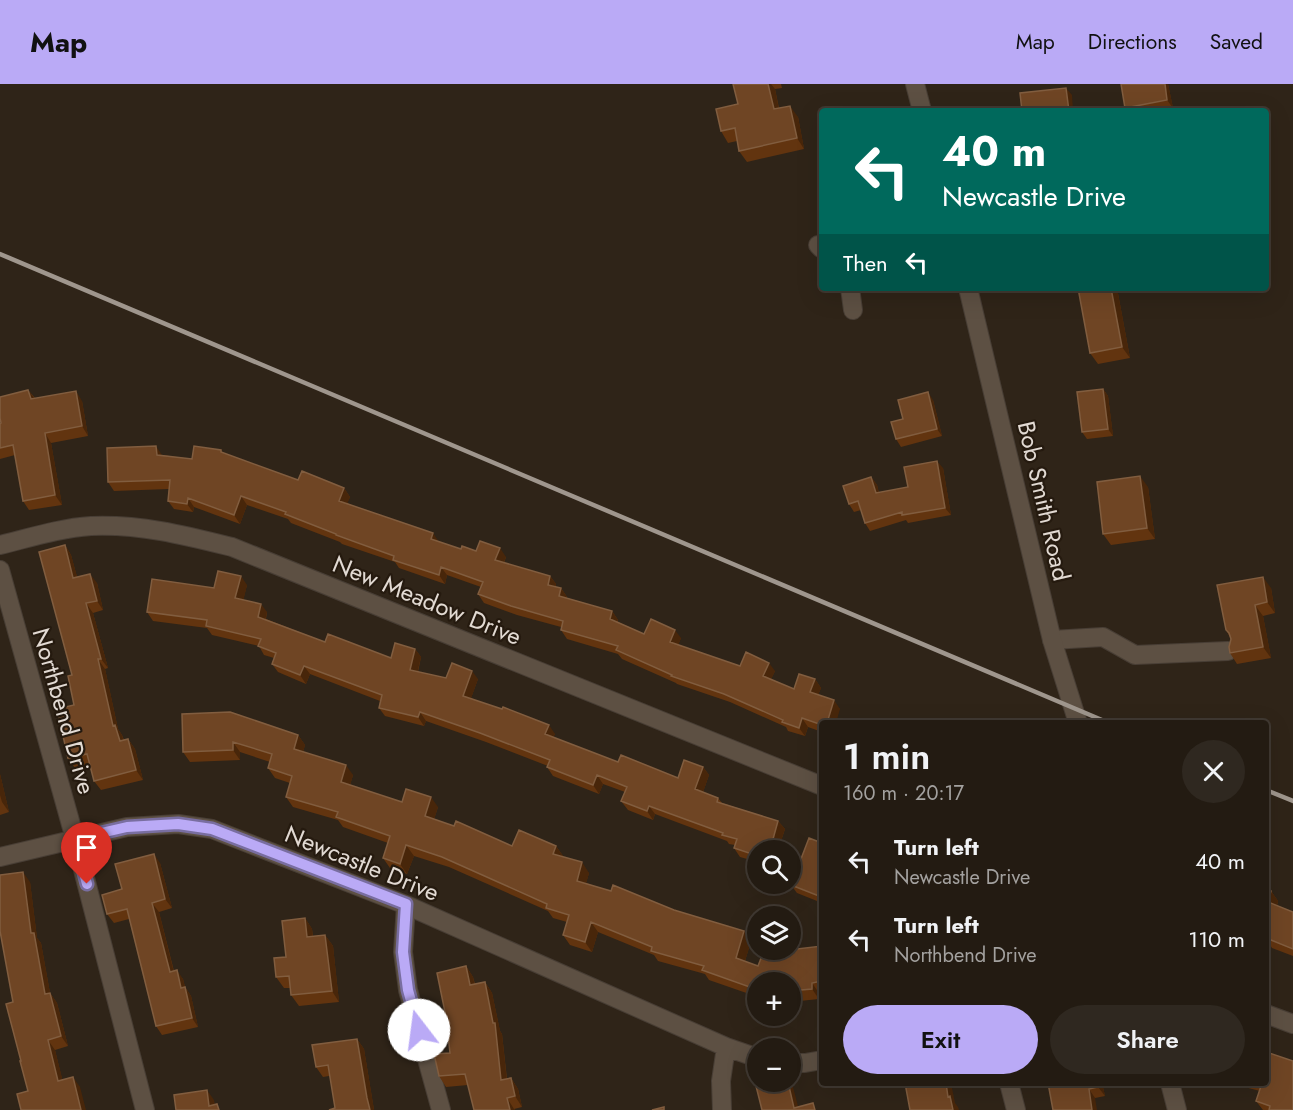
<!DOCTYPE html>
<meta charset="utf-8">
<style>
body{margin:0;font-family:Jost,sans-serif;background:#2f2820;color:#f1f3f6;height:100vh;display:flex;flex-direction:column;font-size:22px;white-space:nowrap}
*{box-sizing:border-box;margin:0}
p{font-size:20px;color:#a3a19f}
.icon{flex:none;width:33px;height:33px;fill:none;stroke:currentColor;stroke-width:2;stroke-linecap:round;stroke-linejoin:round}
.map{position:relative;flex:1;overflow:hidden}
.side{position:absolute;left:819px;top:636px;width:450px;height:366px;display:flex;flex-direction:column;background:#231b12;border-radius:6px;box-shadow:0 6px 24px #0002,0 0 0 2px #403932}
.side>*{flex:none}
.guide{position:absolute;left:819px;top:24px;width:450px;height:183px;border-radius:6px;box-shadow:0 6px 24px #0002,0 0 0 2px #403932;background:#00695c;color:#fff;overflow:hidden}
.tools{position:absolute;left:747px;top:756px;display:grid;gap:12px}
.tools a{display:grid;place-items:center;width:54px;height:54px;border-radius:50%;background:#231b12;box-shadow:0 6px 24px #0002,0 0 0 2px #403932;font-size:30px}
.pin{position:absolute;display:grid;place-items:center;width:51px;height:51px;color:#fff;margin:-62px -26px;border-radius:50% 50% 50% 0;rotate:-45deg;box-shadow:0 0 6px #0007}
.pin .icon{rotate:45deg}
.me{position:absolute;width:66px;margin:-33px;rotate:345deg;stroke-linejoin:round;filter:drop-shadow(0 0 4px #0008)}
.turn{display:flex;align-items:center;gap:21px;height:126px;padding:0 24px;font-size:27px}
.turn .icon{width:78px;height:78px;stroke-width:2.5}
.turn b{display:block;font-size:42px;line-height:51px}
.then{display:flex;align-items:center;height:57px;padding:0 24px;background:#0003;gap:12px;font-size:22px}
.round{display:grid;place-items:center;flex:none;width:63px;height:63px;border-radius:32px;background:#2f2820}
.overview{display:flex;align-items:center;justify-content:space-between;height:102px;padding:0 24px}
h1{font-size:36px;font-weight:600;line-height:45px}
.action{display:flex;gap:12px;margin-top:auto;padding:12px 24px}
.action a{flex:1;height:69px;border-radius:36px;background:#baaaf6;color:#111;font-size:24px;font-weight:600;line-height:69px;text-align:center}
.action a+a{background:#2f2820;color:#f1f3f6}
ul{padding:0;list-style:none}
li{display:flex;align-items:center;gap:18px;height:78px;padding:0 24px}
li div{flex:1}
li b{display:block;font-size:22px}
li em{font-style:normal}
header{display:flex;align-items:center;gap:36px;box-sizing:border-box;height:84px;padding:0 30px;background:#baaaf6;color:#111}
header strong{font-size:28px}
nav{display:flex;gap:33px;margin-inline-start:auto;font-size:21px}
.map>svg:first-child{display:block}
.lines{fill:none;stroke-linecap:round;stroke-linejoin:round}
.minor-casing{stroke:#483e35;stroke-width:20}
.tertiary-casing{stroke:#483e35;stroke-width:20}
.minor{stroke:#5d5043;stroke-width:18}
.tertiary{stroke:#5d5043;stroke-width:18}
.rail{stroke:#9f968d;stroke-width:4.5}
.wall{fill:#62340f}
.shaded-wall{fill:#48260a}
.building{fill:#6f4524;stroke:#815d3f;stroke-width:1.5}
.route-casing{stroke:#796ea0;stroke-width:15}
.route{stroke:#baaaf6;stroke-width:10}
.labels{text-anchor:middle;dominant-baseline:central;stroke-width:4.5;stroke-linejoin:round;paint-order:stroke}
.street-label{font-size:24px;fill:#e2dad3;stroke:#251a0f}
</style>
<header>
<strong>Map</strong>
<nav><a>Map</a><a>Directions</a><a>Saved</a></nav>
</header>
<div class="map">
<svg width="1293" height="1026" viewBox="0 0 1293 1026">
<rect width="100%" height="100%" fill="#2f2418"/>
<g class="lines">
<defs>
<path id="minor" d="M 818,161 L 822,165
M 850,204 L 853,226
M 0,461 C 29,454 60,444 91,442 C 141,440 184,451 232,463 L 822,702
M 0,486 L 75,755 L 145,1026
M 1052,556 L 1103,553 L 1135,571 L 1228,567
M 0,773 L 127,743 L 178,740 L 212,745 L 406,821 L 726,963 L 758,974
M 406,821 L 403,868 L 408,906 L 441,1026
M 1266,930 L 1293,940
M 790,979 L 805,979 L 822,976
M 1009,999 L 1016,1026
M 722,1026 L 721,997 L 726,963"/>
<path id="tertiary" d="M 915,0 L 922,27
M 968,204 L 1052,556 L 1078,639
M 1170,999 L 1177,1026"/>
</defs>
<use href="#minor" class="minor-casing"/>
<use href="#tertiary" class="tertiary-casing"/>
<use href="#minor" class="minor"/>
<use href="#tertiary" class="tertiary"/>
<path class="rail" d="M 0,170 L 1109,639
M 1266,706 L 1293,717"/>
</g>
<path class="wall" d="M 733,0 L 781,0 L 782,4 L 775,5 L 779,24 L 798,33 L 804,65 L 747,78 L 739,67 L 737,57 L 728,59 L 721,47 L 738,20 Z
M 1168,0 L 1173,24 L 1153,27 L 1127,27 L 1125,24 Z
M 1078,204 L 1117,204 L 1130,274 L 1098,280 L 1090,269 Z
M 1103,305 L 1108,312 L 1113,352 L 1087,355 L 1082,348 Z
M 28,306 L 35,314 L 82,317 L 88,352 L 51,359 L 62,421 L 29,426 L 23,417 L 15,371 L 0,375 L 0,340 L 1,339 Z
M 933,316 L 942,352 L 901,363 L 896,355 L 903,335 Z
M 221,366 L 223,369 L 298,396 L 344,404 L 350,413 L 347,419 L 439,458 L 461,465 L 476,467 L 506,473 L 504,479 L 550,492 L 556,500 L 556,503 L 561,504 L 567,513 L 567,514 L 612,527 L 618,536 L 618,538 L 644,550 L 681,554 L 678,561 L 740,582 L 775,587 L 771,595 L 794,605 L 815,595 L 821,604 L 818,611 L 840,625 L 822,639 L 822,648 L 808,643 L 805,652 L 788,647 L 786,643 L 730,618 L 677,600 L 676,599 L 622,575 L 618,570 L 567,555 L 561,546 L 561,543 L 517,531 L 484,519 L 478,510 L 481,503 L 447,491 L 445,500 L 399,484 L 395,478 L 342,460 L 340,458 L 291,439 L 288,435 L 247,421 L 240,440 L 194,423 L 193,428 L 174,425 L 168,417 L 169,405 L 114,407 L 108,398 L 162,371 L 192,375 Z
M 943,384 L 951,431 L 908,439 L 906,436 L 870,447 L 865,439 L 861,426 L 854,428 L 849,420 L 871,393 L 877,401 L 879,409 L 908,403 Z
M 1148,403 L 1155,455 L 1111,461 L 1103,450 Z
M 65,461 L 71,471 L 77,493 L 97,499 L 103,526 L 93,529 L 108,584 L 105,585 L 118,645 L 122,651 L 124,656 L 128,655 L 135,665 L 143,696 L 101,706 L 94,697 L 90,680 L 75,684 L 68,674 L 74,621 Z
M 247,501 L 243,516 L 267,528 L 266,535 L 325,558 L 391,574 L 415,565 L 421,573 L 418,588 L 446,594 L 478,595 L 471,614 L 555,650 L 553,653 L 618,678 L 678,694 L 703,683 L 709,691 L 703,708 L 718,714 L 722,719 L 778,737 L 785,745 L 778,766 L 758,766 L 758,778 L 740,773 L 734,764 L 735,761 L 729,760 L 727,757 L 655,730 L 653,736 L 628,726 L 621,717 L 625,708 L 603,700 L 599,710 L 553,692 L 547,683 L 548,682 L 486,658 L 426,637 L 424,642 L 385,632 L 379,624 L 380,617 L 310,590 L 306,600 L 278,588 L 272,580 L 274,574 L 264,571 L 259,562 L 212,551 L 207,544 L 153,537 L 147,528 L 214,504 Z
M 1271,504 L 1275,529 L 1263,532 L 1271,574 L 1237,580 L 1230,569 L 1231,555 L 1226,546 Z
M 182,630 L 298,651 L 305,661 L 303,668 L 353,691 L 350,701 L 402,718 L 438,723 L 434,735 L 512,762 L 556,762 L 563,772 L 563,773 L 589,789 L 586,799 L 751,857 L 745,877 L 758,882 L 822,862 L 822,909 L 819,909 L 819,915 L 790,918 L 790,898 L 758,898 L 758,913 L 709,896 L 705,890 L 658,877 L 654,871 L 598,848 L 592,868 L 570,861 L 563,851 L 567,838 L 553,834 L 548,827 L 449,783 L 414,772 L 407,790 L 390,784 L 383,774 L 388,759 L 343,743 L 338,736 L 293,723 L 286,713 L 290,699 L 275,694 L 268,684 L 270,678 L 240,668 L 240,676 L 190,678 L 183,668 Z
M 0,690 L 9,728 L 0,731 Z
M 822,759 L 822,819 L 797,809 L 791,801 Z
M 160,779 L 172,824 L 159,828 L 174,887 L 183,895 L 185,903 L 191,912 L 198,943 L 162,951 L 156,942 L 129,835 L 114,839 L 107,830 L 122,805 Z
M 30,798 L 37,854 L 41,859 L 50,909 L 57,919 L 68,962 L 55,966 L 62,995 L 80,1003 L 28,1007 L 21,977 L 13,918 Z
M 1266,806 L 1271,807 L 1278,817 L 1277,822 L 1293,828 L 1293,872 L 1272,864 L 1266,855 Z
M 305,834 L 312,845 L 313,852 L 325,851 L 333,862 L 339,918 L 299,922 L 291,911 L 290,904 L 284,904 L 276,893 Z
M 466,882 L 473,893 L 475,900 L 485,898 L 492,909 L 500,947 L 502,950 L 507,995 L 511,994 L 518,1005 L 522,1023 L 514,1025 L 515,1026 L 474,1026 L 468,1001 L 446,1003 L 439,992 L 450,969 Z
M 357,955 L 364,965 L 374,1026 L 329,992 L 323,993 L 316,983 Z
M 1048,999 L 1102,999 L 1105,1012 L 1095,1014 Z
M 1229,999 L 1266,999 L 1293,1026 L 1263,1026 L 1256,1017 L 1260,1007 Z"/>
<path class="shaded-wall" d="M 768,0 L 771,0 L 775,5 L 781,36 L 774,25 Z
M 1165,0 L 1168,0 L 1173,24 L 1167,16 Z
M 1066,4 L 1072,11 L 1073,27 L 1069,27 Z
M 790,22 L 798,33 L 804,65 L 797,54 Z
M 1111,204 L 1117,204 L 1130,274 L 1122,263 Z
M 1103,305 L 1108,312 L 1113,352 L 1108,345 Z
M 28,306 L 35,315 L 31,315 Z
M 76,307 L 82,317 L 88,352 L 82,342 Z
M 928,308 L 933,316 L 942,352 L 937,345 Z
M 45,349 L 51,359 L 62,421 L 55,411 Z
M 156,362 L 162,371 L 157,371 Z
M 937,377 L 943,384 L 951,431 L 945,424 Z
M 1140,392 L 1148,403 L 1155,455 L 1147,444 Z
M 871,393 L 877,401 L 881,417 L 876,409 Z
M 344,404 L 350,413 L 345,425 L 339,417 Z
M 241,412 L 247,421 L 240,440 L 234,431 Z
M 188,414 L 194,423 L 193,428 L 187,420 Z
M 433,449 L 439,458 L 431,455 Z
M 65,461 L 71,471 L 80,503 L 73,494 Z
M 500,464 L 506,473 L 501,485 L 495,476 Z
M 441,483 L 447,491 L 445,500 L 439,491 Z
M 90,490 L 97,499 L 103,526 L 97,517 Z
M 241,492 L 247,501 L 242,523 L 235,514 Z
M 550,492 L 556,500 L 554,509 L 548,501 Z
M 1263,493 L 1271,504 L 1275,529 L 1267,518 Z
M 561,504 L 567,513 L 565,520 L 559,512 Z
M 86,519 L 93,529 L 108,584 L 101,575 Z
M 261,520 L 267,528 L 264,541 L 258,533 Z
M 1255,521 L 1263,532 L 1271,574 L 1263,563 Z
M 612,527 L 618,536 L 616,543 L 610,535 Z
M 675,546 L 681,554 L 676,567 L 670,558 Z
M 415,565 L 421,573 L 416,594 L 410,586 Z
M 98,575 L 105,585 L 118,645 L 122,651 L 126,667 L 120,657 L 113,642 Z
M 769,579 L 775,587 L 769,600 L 763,592 Z
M 304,582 L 310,590 L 306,600 L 300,591 Z
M 472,587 L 478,595 L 469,620 L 463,612 Z
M 815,595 L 821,604 L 816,616 L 810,608 Z
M 834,616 L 840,625 L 836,639 L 827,639 Z
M 420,628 L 426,637 L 424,642 L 418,633 Z
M 802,634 L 808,643 L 805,652 L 799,644 Z
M 549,641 L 555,650 L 551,659 L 545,650 Z
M 298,651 L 305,661 L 301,675 L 294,665 Z
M 128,655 L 135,665 L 143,696 L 136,686 Z
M 233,658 L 240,668 L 240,676 L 233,666 Z
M 346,681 L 353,691 L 348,708 L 341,698 Z
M 703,683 L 709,691 L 701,714 L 695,705 Z
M 0,690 L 9,728 L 2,718 L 0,711 Z
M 597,691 L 603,700 L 599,710 L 593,701 Z
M 431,713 L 438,723 L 432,742 L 425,732 Z
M 649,722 L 655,730 L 653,736 L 647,727 Z
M 778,737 L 785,745 L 778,766 L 770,766 Z
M 406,761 L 414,772 L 407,790 L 400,780 Z
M 556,762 L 563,772 L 560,780 L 553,770 Z
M 154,770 L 160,779 L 172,824 L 165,815 Z
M 582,778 L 589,789 L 584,807 L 577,797 Z
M 23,788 L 30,798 L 37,854 L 41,859 L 50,909 L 57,919 L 68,962 L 61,952 L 45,910 L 31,849 Z
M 1271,807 L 1278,817 L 1275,828 L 1268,818 Z
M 152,819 L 159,828 L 176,897 L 170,888 Z
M 305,834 L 312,845 L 314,864 L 307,853 Z
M 591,838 L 598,848 L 592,868 L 585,858 Z
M 744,847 L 751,857 L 743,884 L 736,874 Z
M 325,851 L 333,862 L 339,918 L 332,907 Z
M 466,882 L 473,893 L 477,912 L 470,901 Z
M 177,886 L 183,895 L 185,903 L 191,912 L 198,943 L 192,934 L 181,904 Z
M 485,898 L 492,909 L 500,947 L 502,950 L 508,1007 L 501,996 L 493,939 Z
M 812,899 L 819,909 L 819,915 L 812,905 Z
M 357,955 L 364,965 L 374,1026 L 370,1026 L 367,1014 Z
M 48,956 L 55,966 L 65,1006 L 58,997 Z
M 73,993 L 80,1003 L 86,1026 L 81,1026 Z
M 511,994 L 518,1005 L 522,1023 L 515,1012 Z
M 788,998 L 789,998 L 793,1003 L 799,1026 L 794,1024 Z
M 946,999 L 951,999 L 955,1019 L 958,1023 L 959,1026 L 953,1026 L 948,1013 Z
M 1097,999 L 1102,999 L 1105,1012 L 1098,1003 Z
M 1089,1005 L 1095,1014 L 1097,1026 L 1092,1026 Z
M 207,1006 L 214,1016 L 216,1026 L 209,1022 Z
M 507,1014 L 514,1025 L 515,1026 L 510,1026 Z"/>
<path class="building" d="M 733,0 L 768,0 L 774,25 L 790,22 L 797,54 L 739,67 L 735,44 L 721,47 L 716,25 L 738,20 Z
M 1121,0 L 1165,0 L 1167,16 L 1125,24 Z
M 1066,4 L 1069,27 L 1022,27 L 1020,9 Z
M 1078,204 L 1111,204 L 1122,263 L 1090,269 Z
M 1103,305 L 1108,345 L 1082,348 L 1077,308 Z
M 28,306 L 31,315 L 76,307 L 82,342 L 45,349 L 55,411 L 23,417 L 13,361 L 0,364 L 0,340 L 1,339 L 0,334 L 0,313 Z
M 928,308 L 937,345 L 896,355 L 891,338 L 903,335 L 898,316 Z
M 156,362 L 157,371 L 192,375 L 194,362 L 221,366 L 221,368 L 298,396 L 302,387 L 344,404 L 339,417 L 433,449 L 431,455 L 461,465 L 462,462 L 476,467 L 480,457 L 500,464 L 495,476 L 550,492 L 548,501 L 561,504 L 559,512 L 612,527 L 610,535 L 644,550 L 651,535 L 675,546 L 670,558 L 740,582 L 746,568 L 769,579 L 763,592 L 794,605 L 799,590 L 815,595 L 810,608 L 834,616 L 827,639 L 822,639 L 822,641 L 802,634 L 799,644 L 782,638 L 783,636 L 724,610 L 671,592 L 672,591 L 616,566 L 618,562 L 561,546 L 563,537 L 511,522 L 478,510 L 483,498 L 441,483 L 439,491 L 393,476 L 394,472 L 336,451 L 336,450 L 285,430 L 286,428 L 241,412 L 234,431 L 188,414 L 187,420 L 168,417 L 170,396 L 108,398 L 107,364 Z
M 937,377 L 945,424 L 902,431 L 902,428 L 865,439 L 858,417 L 849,420 L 843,402 L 871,393 L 876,409 L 908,403 L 904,383 Z
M 1140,392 L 1147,444 L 1103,450 L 1097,398 Z
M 65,461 L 73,494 L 90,490 L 97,517 L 86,519 L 101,575 L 98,575 L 113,642 L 115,641 L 120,657 L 128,655 L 136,686 L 94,697 L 87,670 L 68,674 L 57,625 L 74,621 L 68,592 L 72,591 L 39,468 Z
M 218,487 L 241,492 L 235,514 L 261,520 L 258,533 L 325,558 L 328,550 L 391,574 L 395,559 L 415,565 L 410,586 L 446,594 L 452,579 L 472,587 L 463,612 L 502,625 L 503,623 L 549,641 L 545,650 L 618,678 L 621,671 L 678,694 L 684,676 L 703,683 L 695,705 L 718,714 L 717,718 L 778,737 L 770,766 L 758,766 L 758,772 L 734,764 L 737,755 L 722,751 L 723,749 L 649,722 L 647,727 L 621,717 L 627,703 L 597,691 L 593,701 L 547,683 L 550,676 L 480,649 L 420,628 L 418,633 L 379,624 L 382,611 L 304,582 L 300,591 L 272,580 L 276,569 L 258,562 L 261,555 L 206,542 L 207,536 L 147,528 L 152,495 L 214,504 Z
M 1263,493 L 1267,518 L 1255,521 L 1263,563 L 1230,569 L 1229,563 L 1231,555 L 1229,549 L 1226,546 L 1217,501 Z
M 230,628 L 298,651 L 294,665 L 346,681 L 341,698 L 402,718 L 406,705 L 431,713 L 425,732 L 454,742 L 456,737 L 512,762 L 519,746 L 556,762 L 553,770 L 582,778 L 577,797 L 611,807 L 613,801 L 674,826 L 744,847 L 736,874 L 758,882 L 763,869 L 822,862 L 822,897 L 812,899 L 812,905 L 790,907 L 790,898 L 758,898 L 758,906 L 702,886 L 704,882 L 651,867 L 652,863 L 591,838 L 585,858 L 563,851 L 569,831 L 546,824 L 547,820 L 442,773 L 406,761 L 400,780 L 383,774 L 390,752 L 336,733 L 338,728 L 286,713 L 292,692 L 268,684 L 272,670 L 233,658 L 233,666 L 183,668 L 182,630 Z
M 809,754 L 822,759 L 822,805 L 819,812 L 791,801 Z
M 154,770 L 165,815 L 152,819 L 170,888 L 177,886 L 181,904 L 185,903 L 192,934 L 156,942 L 127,825 L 107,830 L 102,811 L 122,805 L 115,780 Z
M 23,788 L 31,849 L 34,849 L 45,910 L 50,909 L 61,952 L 48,956 L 58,997 L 73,993 L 81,1026 L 21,1026 L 17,1010 L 28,1007 L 20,977 L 21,977 L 6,920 L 13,918 L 0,847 L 0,791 Z
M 1266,806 L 1271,807 L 1268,818 L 1293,828 L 1293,865 L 1266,854 L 1269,844 L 1266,844 Z
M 305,834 L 307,853 L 325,851 L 332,907 L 291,911 L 289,892 L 276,893 L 274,874 L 286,873 L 282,837 Z
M 822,841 L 822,856 L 820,842 Z
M 466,882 L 470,901 L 485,898 L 493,939 L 495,939 L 501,996 L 511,994 L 515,1012 L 507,1014 L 510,1026 L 474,1026 L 465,990 L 439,992 L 434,970 L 450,969 L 446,933 L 437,889 Z
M 357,955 L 367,1014 L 370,1026 L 329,1026 L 335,1024 L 328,981 L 316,983 L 312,961 Z
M 1266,968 L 1293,977 L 1293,1026 L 1269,1026 L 1270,1022 L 1256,1017 L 1262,999 L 1266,999 Z
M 773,998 L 788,998 L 794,1024 L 813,1019 L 815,1026 L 762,1026 L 756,1002 Z
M 905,999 L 946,999 L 948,1013 L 950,1012 L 953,1026 L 910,1026 Z
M 1048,999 L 1097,999 L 1098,1003 L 1089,1005 L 1092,1026 L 1053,1026 Z
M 207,1006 L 209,1022 L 217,1020 L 219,1026 L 176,1026 L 174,1011 Z
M 664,1023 L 664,1026 L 652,1026 Z"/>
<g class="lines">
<defs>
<path id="route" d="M 87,800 L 75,755 L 127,743 L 178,740 L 212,745 L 406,820 L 403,868 L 408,906 L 419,946"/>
</defs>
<use href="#route" class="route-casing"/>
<use href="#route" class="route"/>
</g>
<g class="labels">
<g class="street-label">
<text transform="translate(1044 417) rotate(77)">Bob Smith Road</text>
<text transform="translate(427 516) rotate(22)">New Meadow Drive</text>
<text transform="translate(64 627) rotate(74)">Northbend Drive</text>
<text transform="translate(362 779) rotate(22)">Newcastle Drive</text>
</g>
</g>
</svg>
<div class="tools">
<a><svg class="icon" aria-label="search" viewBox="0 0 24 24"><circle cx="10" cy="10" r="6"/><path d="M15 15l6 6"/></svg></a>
<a><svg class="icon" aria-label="layers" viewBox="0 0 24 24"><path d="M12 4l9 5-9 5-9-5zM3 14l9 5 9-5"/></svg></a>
<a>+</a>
<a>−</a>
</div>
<div class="pin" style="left:87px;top:800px;background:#d93025"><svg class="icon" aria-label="arrive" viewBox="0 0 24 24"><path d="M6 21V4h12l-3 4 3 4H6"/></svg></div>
<svg class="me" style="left:419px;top:946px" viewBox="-20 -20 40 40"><circle r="19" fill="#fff"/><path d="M0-13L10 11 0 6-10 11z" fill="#baaaf6"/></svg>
<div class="guide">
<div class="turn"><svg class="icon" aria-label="left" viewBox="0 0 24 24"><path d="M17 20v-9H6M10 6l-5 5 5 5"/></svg><div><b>40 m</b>Newcastle Drive</div></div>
<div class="then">Then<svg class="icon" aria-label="left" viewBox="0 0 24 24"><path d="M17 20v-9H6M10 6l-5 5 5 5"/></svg></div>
</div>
<section class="side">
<div class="overview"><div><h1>1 min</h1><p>160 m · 20:17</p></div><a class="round"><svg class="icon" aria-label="close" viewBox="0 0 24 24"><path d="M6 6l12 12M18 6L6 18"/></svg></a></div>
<ul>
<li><svg class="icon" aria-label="left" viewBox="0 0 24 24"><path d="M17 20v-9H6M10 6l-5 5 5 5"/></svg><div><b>Turn left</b><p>Newcastle Drive</p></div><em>40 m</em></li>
<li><svg class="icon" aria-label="left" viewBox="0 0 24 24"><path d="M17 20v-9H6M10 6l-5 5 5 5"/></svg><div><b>Turn left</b><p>Northbend Drive</p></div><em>110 m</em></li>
</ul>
<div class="action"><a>Exit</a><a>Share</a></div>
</section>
</div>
